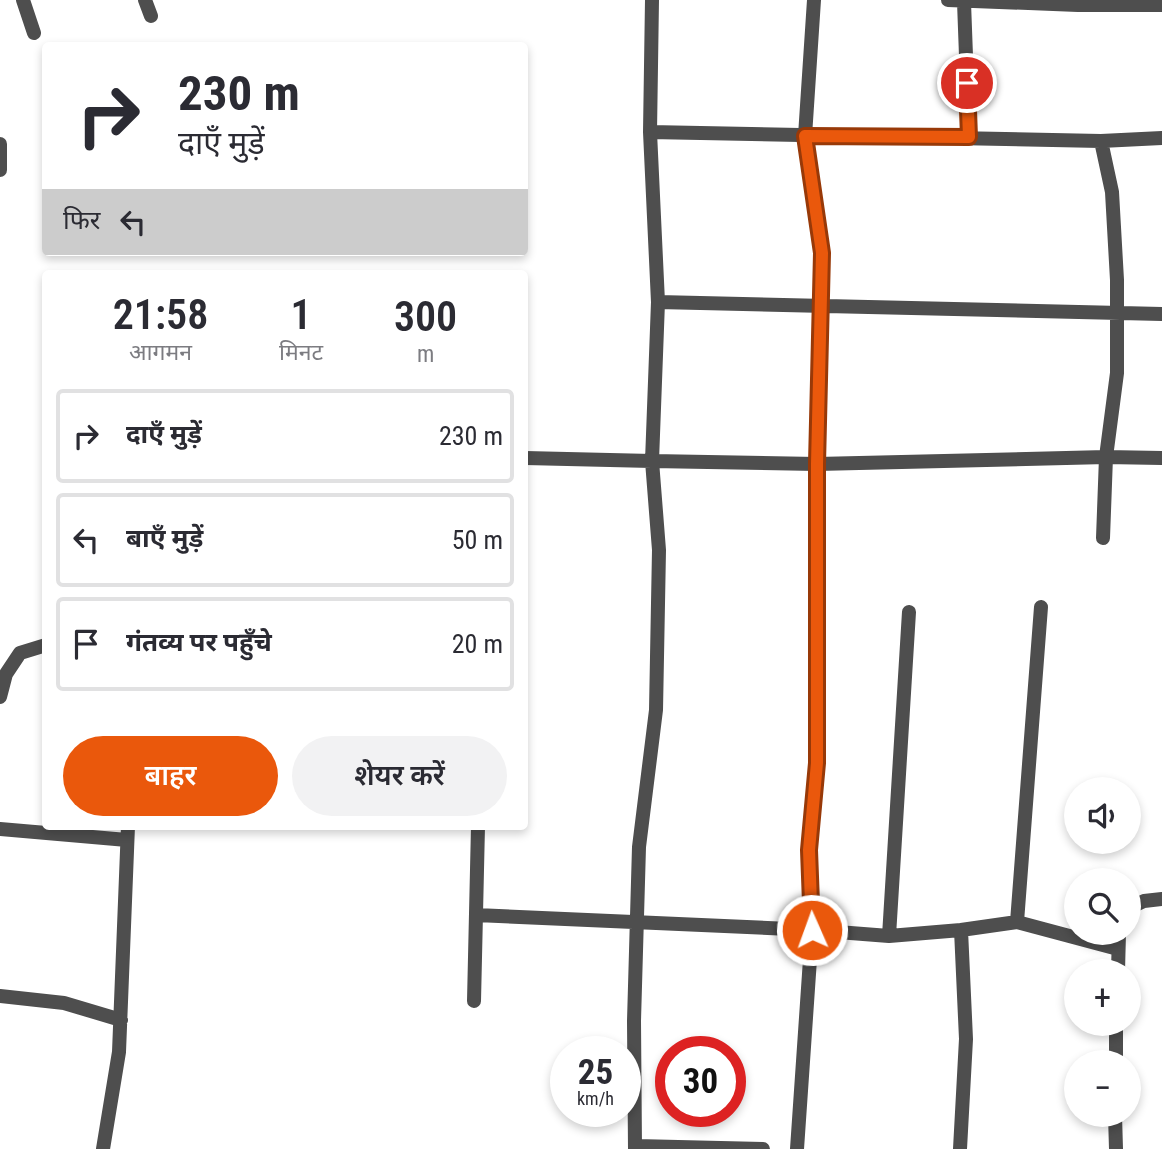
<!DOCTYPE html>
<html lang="hi">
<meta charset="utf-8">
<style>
body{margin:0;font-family:"Roboto Condensed","Noto Sans Devanagari",sans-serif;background:#f2f2f3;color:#2b2b33;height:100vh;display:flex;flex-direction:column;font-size:26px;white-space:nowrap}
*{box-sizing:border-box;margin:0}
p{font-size:23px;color:#7c7c81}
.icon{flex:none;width:38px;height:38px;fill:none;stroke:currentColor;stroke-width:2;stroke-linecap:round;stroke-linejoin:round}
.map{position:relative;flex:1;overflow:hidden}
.sheet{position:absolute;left:42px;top:270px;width:486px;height:560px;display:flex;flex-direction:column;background:#fff;border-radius:7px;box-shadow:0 4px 10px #0003}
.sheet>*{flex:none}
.top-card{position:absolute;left:42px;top:42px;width:486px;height:214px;border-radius:7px;box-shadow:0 4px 10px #0003;background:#fff;color:#2b2b33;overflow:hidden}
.fabs{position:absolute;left:1064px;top:777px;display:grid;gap:14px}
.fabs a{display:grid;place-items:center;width:77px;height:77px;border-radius:50%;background:#fff;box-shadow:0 4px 10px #0003;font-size:35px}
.speed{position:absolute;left:550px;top:1036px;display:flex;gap:14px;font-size:35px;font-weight:700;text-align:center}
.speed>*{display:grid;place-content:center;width:91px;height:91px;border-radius:50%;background:#fff;box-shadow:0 4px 10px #0003;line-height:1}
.speed small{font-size:18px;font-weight:400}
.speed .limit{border:10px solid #d22;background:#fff;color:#111}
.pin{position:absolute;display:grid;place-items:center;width:60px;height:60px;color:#fff;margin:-30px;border:4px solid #fff;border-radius:50%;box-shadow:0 2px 7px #0007}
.me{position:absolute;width:77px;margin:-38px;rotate:358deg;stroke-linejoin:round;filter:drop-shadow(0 0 5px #0008)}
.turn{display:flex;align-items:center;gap:24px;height:147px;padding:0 21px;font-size:32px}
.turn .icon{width:91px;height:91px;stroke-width:2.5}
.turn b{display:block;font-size:49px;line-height:60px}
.then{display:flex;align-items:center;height:66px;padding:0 21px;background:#0003;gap:14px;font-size:26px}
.eta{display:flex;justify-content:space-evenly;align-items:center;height:119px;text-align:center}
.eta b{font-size:42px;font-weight:600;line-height:49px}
.primary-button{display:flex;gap:14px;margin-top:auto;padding:14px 21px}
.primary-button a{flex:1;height:80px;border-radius:42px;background:#ea580c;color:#fff;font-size:28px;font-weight:600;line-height:80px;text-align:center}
.primary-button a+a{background:#f2f2f3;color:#2b2b33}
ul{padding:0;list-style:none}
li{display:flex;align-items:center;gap:21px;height:94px;margin:0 14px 10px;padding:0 7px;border:4px solid #e1e1e2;border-radius:7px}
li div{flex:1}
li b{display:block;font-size:26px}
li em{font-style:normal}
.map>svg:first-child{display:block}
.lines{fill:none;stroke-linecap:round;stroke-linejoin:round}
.street{stroke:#4e4e4e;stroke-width:14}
.route-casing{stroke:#983908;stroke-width:18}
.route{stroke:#ea580c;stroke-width:12}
</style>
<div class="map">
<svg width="1162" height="1149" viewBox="0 0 1162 1149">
<rect width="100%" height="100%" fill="#fff"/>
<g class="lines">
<path class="street" d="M 23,0 L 34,33
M 145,0 L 151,16
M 948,0 L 1078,5 L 1162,5
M 964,2 L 969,137
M 650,132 L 1101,141 L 1162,138
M 0,144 L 0,170
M 658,302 L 1162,314
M 525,458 L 652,461 L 658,302 L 650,132 L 652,0
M 1103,538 L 1106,457 L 1162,458
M 0,697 L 6,674 L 20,653 L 46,645
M 0,829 L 127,840
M 1129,908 L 1144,901 L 1162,899
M 476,915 L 812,930 L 889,936 L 961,930
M 1017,922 L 1118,949
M 889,936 L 909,612
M 1118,971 L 1119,933
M 0,996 L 64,1003 L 121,1020
M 474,1001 L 478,826
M 1116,1062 L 1116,1024
M 1115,1115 L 1116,1149
M 636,1146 L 763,1149
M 103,1149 L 119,1052 L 128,826
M 635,1149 L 634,1021 L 639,847 L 656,710 L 659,550 L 652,461 L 817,464 L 822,253 L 805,136 L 814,0
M 797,1149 L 812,930 L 809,850 L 817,763 L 817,464 L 1106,457 L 1117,373 L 1117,280 L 1112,192 L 1101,141
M 960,1149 L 966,1039 L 961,930 L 1017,922 L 1041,607"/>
</g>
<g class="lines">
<defs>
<path id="route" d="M 812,930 L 809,850 L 817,763 L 817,464 L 822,253 L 805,136 L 969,137 L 967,83"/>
</defs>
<use href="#route" class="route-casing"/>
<use href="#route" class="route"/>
</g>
</svg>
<div class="fabs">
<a><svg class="icon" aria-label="sound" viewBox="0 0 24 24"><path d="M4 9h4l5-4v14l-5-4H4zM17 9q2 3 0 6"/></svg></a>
<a><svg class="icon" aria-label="search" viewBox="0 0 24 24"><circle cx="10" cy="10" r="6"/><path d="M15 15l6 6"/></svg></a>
<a>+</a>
<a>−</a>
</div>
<div class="speed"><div>25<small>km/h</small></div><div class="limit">30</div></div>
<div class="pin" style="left:967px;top:83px;background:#d93025"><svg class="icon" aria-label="arrive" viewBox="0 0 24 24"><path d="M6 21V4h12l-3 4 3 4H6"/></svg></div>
<svg class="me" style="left:812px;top:930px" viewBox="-20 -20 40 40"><circle r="17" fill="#ea580c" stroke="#fff" stroke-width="3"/><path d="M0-11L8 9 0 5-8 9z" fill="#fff"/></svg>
<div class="top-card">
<div class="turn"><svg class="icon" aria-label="right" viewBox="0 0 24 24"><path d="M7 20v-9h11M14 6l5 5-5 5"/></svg><div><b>230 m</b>दाएँ मुड़ें</div></div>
<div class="then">फिर<svg class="icon" aria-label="left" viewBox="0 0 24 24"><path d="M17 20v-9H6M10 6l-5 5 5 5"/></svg></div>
</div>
<section class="sheet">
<div class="eta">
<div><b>21:58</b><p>आगमन</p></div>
<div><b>1</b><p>मिनट</p></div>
<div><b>300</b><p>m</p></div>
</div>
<ul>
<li><svg class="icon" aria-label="right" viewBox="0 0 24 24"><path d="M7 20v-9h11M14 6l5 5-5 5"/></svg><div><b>दाएँ मुड़ें</b></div><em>230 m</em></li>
<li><svg class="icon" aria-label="left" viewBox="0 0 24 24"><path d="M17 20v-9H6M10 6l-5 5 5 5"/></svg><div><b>बाएँ मुड़ें</b></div><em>50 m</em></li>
<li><svg class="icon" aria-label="arrive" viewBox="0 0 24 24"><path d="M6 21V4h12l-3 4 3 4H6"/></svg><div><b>गंतव्य पर पहुँचे</b></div><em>20 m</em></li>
</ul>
<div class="primary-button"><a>बाहर</a><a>शेयर करें</a></div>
</section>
</div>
